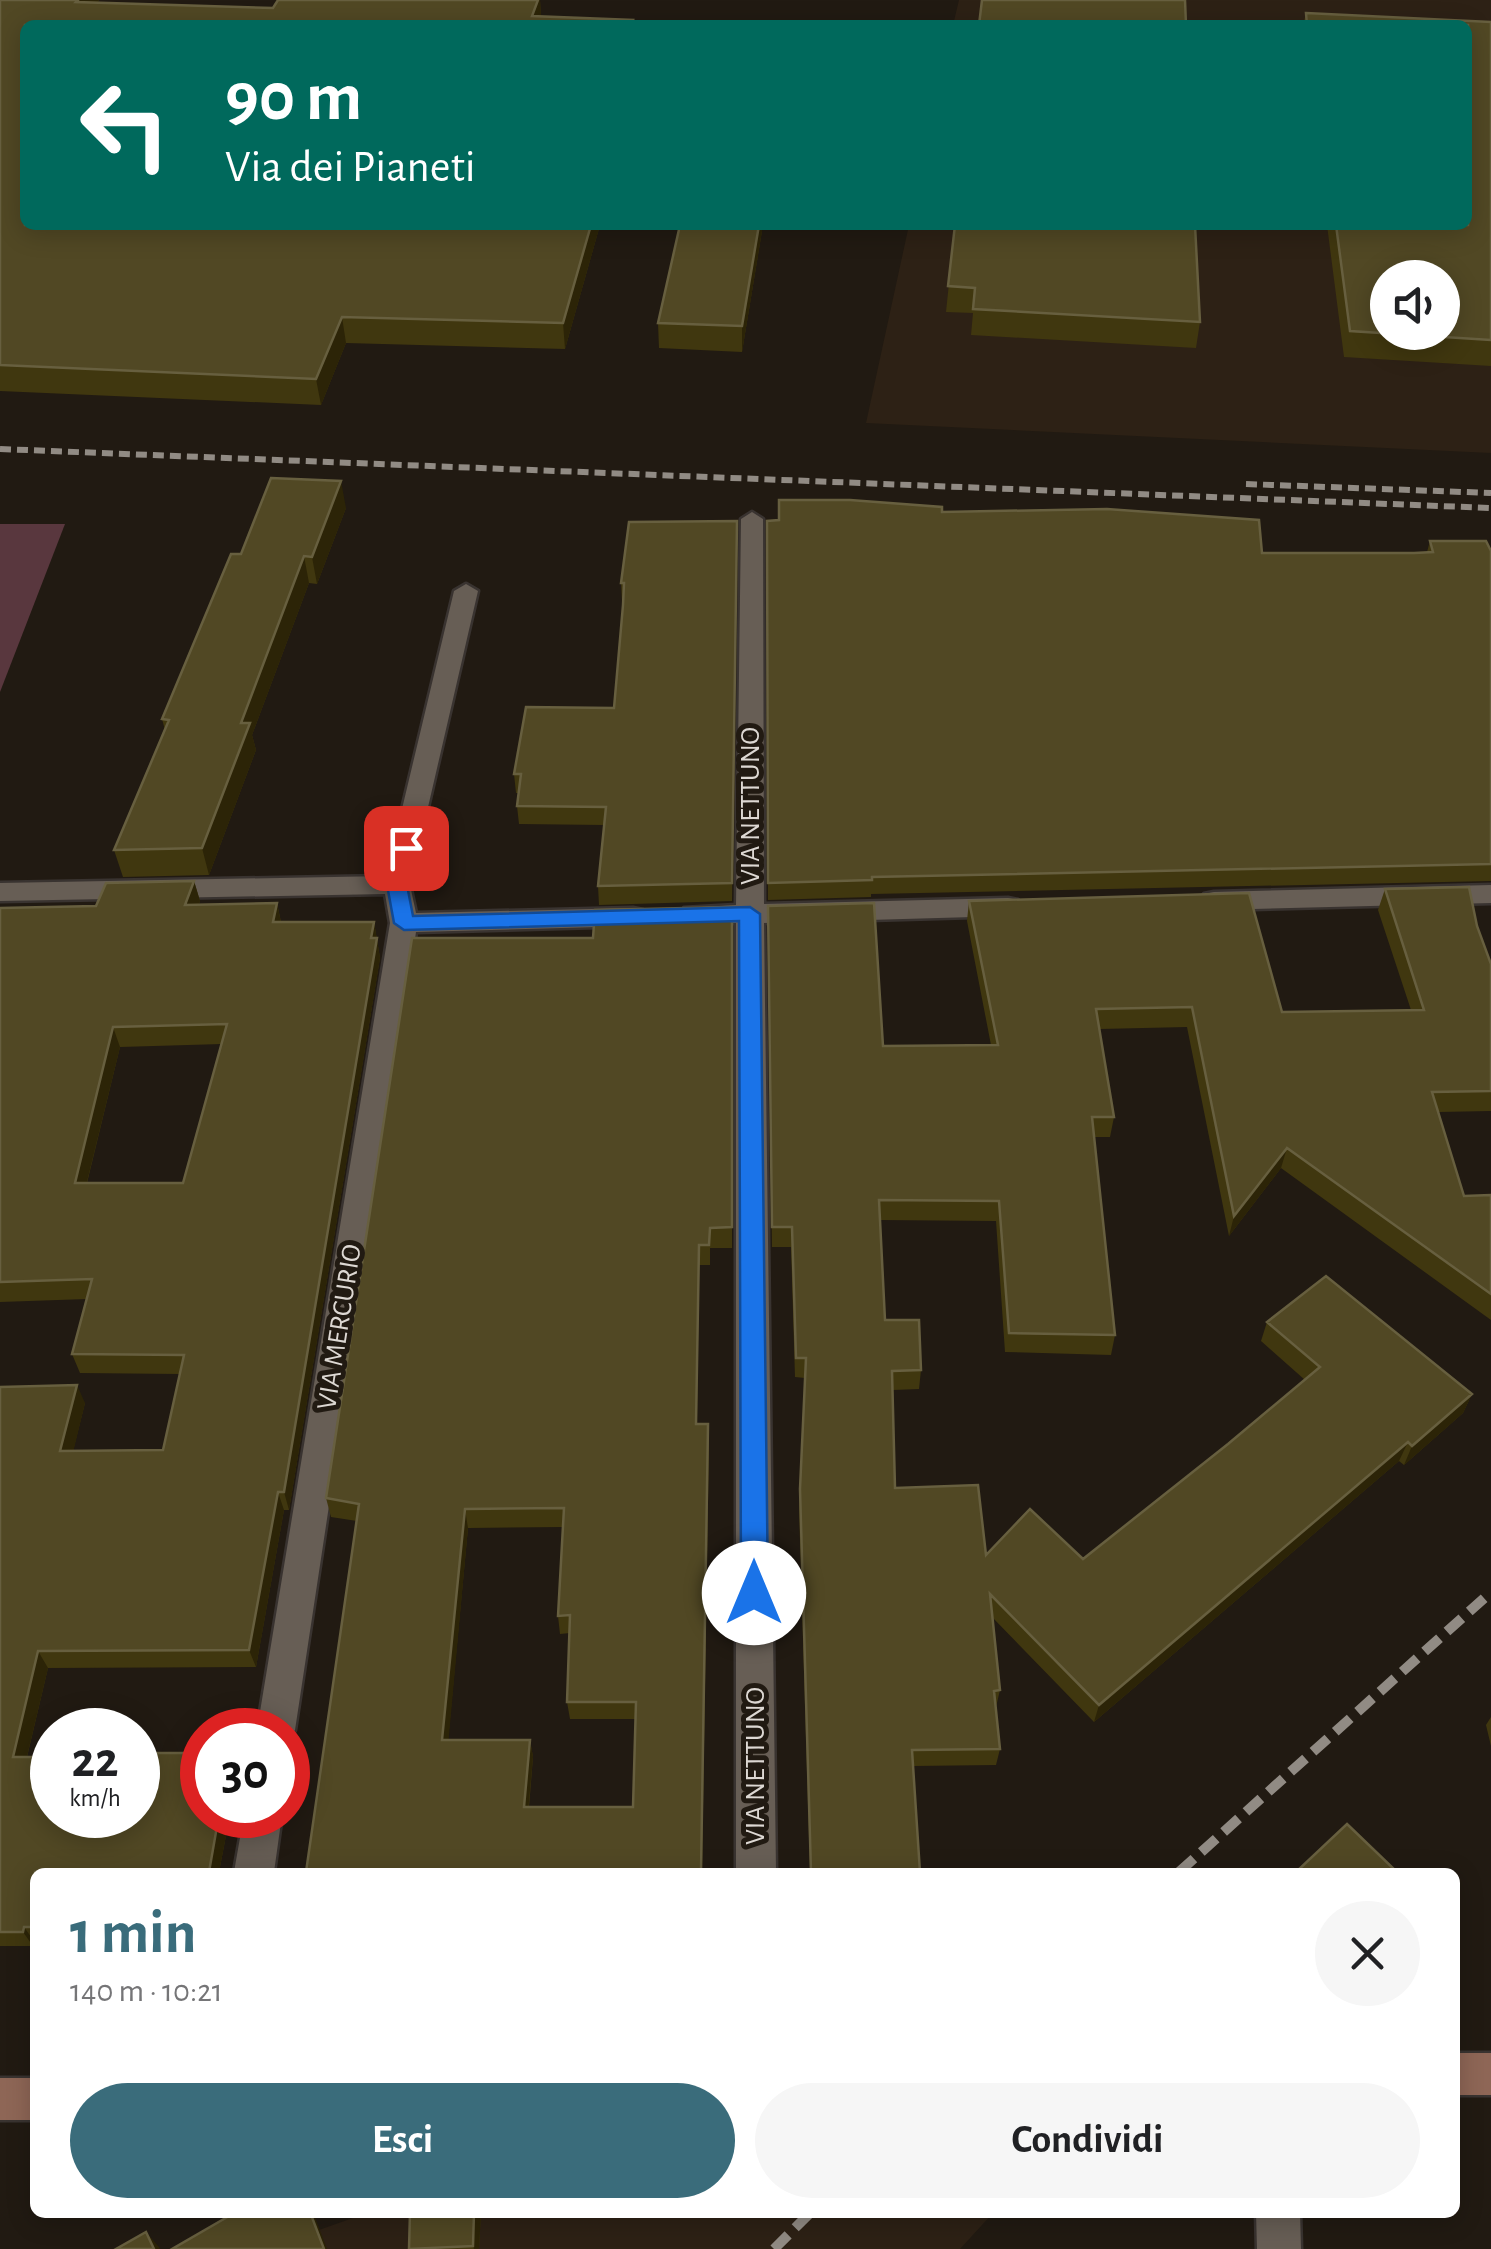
<!DOCTYPE html>
<html lang="it">
<meta charset="utf-8">
<style>
body{margin:0;font-family:"Alegreya Sans",sans-serif;background:#f6f6f6;color:#202124;height:100vh;display:flex;flex-direction:column;font-size:38px;white-space:nowrap}
*{box-sizing:border-box;margin:0}
p{font-size:32px;color:#757577}
.icon{flex:none;width:55px;height:55px;fill:none;stroke:currentColor;stroke-width:2;stroke-linecap:round;stroke-linejoin:round}
.map{position:relative;flex:1;overflow:hidden}
.panel{position:absolute;left:30px;top:1868px;width:1430px;height:350px;display:flex;flex-direction:column;background:#fff;border-radius:15px;box-shadow:0 5px 25px #0003}
.panel>*{flex:none}
.guide{position:absolute;left:20px;top:20px;width:1452px;height:210px;border-radius:15px;box-shadow:0 5px 25px #0003;background:#00695c;color:#fff;overflow:hidden}
.tools{position:absolute;left:1370px;top:260px;display:grid;gap:20px}
.tools a{display:grid;place-items:center;width:90px;height:90px;border-radius:50%;background:#fff;box-shadow:0 5px 25px #0003;font-size:50px}
.speed{position:absolute;left:30px;top:1708px;display:flex;gap:20px;font-size:50px;font-weight:700;text-align:center}
.speed>*{display:grid;place-content:center;width:130px;height:130px;border-radius:50%;background:#fff;box-shadow:0 5px 25px #0003;line-height:1}
.speed small{font-size:25px;font-weight:400}
.speed .limit{border:15px solid #d22;background:#fff;color:#111}
.pin{position:absolute;display:grid;place-items:center;width:85px;height:85px;color:#fff;margin:-42px;border-radius:20px;box-shadow:0 5px 15px #0006}
.me{position:absolute;width:110px;margin:-55px;rotate:0deg;stroke-linejoin:round;filter:drop-shadow(0 0 8px #0008)}
.turn{display:flex;align-items:center;gap:35px;height:210px;padding:0 40px;font-size:45px}
.turn .icon{width:130px;height:130px;stroke-width:2.5}
.turn b{display:block;font-size:70px;line-height:85px}
.round{display:grid;place-items:center;flex:none;width:105px;height:105px;border-radius:52px;background:#f6f6f6}
.summary{display:flex;align-items:center;justify-content:space-between;height:170px;padding:0 40px}
h1{font-size:60px;font-weight:700;line-height:75px;color:#3a6c7b}
.action{display:flex;gap:20px;margin-top:auto;padding:20px 40px}
.action a{flex:1;height:115px;border-radius:60px;background:#3a6c7b;color:#fff;font-size:40px;font-weight:700;line-height:115px;text-align:center}
.action a+a{background:#f6f6f6;color:#202124}
.map>svg:first-child{display:block}
.built{fill:#2d2115;fill-rule:evenodd}
.green{fill:#59373e}
.lines{fill:none;stroke-linecap:round;stroke-linejoin:round}
.street-casing{stroke:#393330;stroke-width:5}
.secondary-casing{stroke:#393330;stroke-width:5}
.street{fill:#675e55;fill-rule:evenodd}
.secondary{fill:#8e6656;fill-rule:evenodd}
.rail-far1{stroke:#918b84;stroke-width:6;stroke-dasharray:11 6;stroke-linecap:butt}
.rail{stroke:#918b84;stroke-width:10;stroke-dasharray:20 10;stroke-linecap:butt}
.wall{fill:#40370f;fill-rule:evenodd}
.shaded-wall{fill:#2c2407}
.building{fill:#514824;stroke:#675f3f;stroke-width:2.5;fill-rule:evenodd}
.route{fill:#1a73e8;stroke:#114b97;stroke-width:2.5}
.labels{text-anchor:middle;dominant-baseline:central;stroke-width:10;stroke-linejoin:round;paint-order:stroke}
.street-label{font-size:28px;fill:#ddd8d3;stroke:#211a12}
</style>
<div class="map">
<svg width="1491" height="2249" viewBox="0 0 1491 2249">
<rect width="100%" height="100%" fill="#211a12"/>
<path class="built" d="M 959,0 L 1491,0 L 1491,453 L 866,423 L 909,225 L 1468,225 L 1468,25 L 953,25 ZM 1388,278 L 1442,278 L 1442,332 L 1388,332 Z
M 370,2212 L 993,2213 L 960,2249 L 265,2249 Z"/>
<path class="green" d="M 0,524 L 65,524 L 0,692 Z"/>
<g class="lines">
<defs>
<path id="street" d="M 752,512 L 763,519 L 764,904 L 1008,898 L 1018,900 L 1022,907 L 1018,914 L 1008,916 L 764,923 L 776,1872 L 736,1872 L 736,923 L 684,922 L 680,915 L 684,908 L 736,905 L 741,519 Z
M 466,584 L 478,591 L 410,885 L 416,913 L 633,908 L 643,910 L 647,917 L 643,924 L 633,926 L 416,932 L 295,1730 L 288,1743 L 288,1730 L 257,1730 L 390,923 L 385,894 L 0,901 L 0,883 L 386,876 L 454,591 Z
M 1491,885 L 1491,903 L 1214,910 L 1204,908 L 1200,901 L 1204,894 L 1214,892 Z
M 244,1815 L 282,1815 L 274,1872 L 234,1872 Z
M 1256,2212 L 1300,2212 L 1301,2249 L 1257,2249 Z"/>
<path id="secondary" d="M 1455,2053 L 1491,2053 L 1491,2095 L 1455,2095 Z
M 0,2078 L 35,2078 L 35,2120 L 0,2120 Z"/>
</defs>
<use href="#street" class="street-casing"/>
<use href="#secondary" class="secondary-casing"/>
<use href="#street" class="street"/>
<use href="#secondary" class="secondary"/>
<path class="rail-far1" d="M 0,449 L 1491,508
M 1246,484 L 1491,493"/>
<path class="rail" d="M 1179,1872 L 1491,1592
M 774,2249 L 811,2212"/>
</g>
<path class="wall" d="M 0,0 L 99,0 L 97,3 L 273,8 L 408,0 L 540,0 L 541,17 L 600,225 L 565,349 L 346,343 L 321,405 L 0,391 Z
M 1306,13 L 1491,22 L 1491,366 L 1344,357 L 1327,225 L 1468,225 L 1468,25 L 1303,25 Z
M 680,225 L 763,225 L 742,352 L 659,348 L 658,323 Z
M 955,225 L 1200,322 L 1196,348 L 971,335 L 973,313 L 946,312 Z
M 346,508 L 317,584 L 309,583 L 252,735 L 256,750 L 209,875 L 123,877 L 114,850 L 165,730 L 162,719 L 241,554 Z
M 942,512 L 1262,553 L 1427,552 L 1430,541 L 1491,551 L 1491,881 L 871,894 L 871,897 L 768,900 L 767,521 Z
M 737,521 L 732,901 L 599,905 L 598,886 L 604,825 L 519,824 L 517,806 L 519,793 L 516,793 L 514,774 L 614,708 L 623,602 L 622,602 L 621,583 Z
M 194,881 L 200,901 L 199,904 L 277,903 L 281,922 L 374,922 L 380,958 L 289,1510 L 284,1510 L 256,1667 L 48,1668 L 27,1757 L 202,1815 L 230,1815 L 219,1872 L 35,1872 L 35,1942 L 33,1946 L 0,1946 L 0,1387 L 85,1403 L 73,1451 L 163,1450 L 180,1374 L 80,1373 L 72,1354 L 87,1299 L 0,1302 L 0,908 L 96,906 ZM 222,1044 L 183,1183 L 87,1183 L 120,1047 Z
M 1385,889 L 1477,926 L 1491,964 L 1491,1111 L 1438,1112 L 1464,1196 L 1491,1195 L 1491,1320 L 1281,1168 L 1229,1236 L 1187,1027 L 1100,1029 L 1114,1117 L 1110,1137 L 1094,1137 L 1115,1335 L 1111,1355 L 1005,1352 L 996,1221 L 880,1220 L 885,1320 L 921,1370 L 919,1389 L 893,1390 L 895,1488 L 986,1555 L 1083,1559 L 1228,1444 L 1305,1380 L 1261,1341 L 1267,1322 L 1472,1394 L 1463,1413 L 1404,1465 L 1399,1461 L 1094,1722 L 992,1617 L 1000,1690 L 996,1707 L 1000,1749 L 996,1765 L 913,1766 L 920,1872 L 810,1872 L 799,1508 L 805,1378 L 795,1377 L 791,1247 L 772,1247 L 768,906 L 883,1046 L 991,1045 L 967,921 L 969,901 L 1282,1012 L 1411,1010 L 1378,910 Z
M 732,907 L 732,1248 L 710,1248 L 710,1265 L 699,1265 L 697,1424 L 708,1424 L 709,1443 L 702,1872 L 306,1872 L 357,1521 L 331,1517 L 326,1498 L 593,938 ZM 563,1527 L 558,1616 L 560,1634 L 570,1633 L 567,1702 L 570,1719 L 636,1719 L 633,1807 L 529,1807 L 533,1757 L 530,1740 L 448,1740 L 468,1528 Z
M 1491,1717 L 1491,1746 L 1486,1725 Z
M 410,2212 L 481,2212 L 479,2249 L 409,2249 Z"/>
<path class="shaded-wall" d="M 78,0 L 99,0 L 82,25 L 76,2 Z
M 538,0 L 540,0 L 541,16 L 539,25 L 532,16 Z
M 591,225 L 600,225 L 565,349 L 563,323 Z
M 759,225 L 763,225 L 742,352 L 742,326 Z
M 342,317 L 346,343 L 321,405 L 316,379 Z
M 341,481 L 346,508 L 317,584 L 312,557 Z
M 304,556 L 309,583 L 252,735 L 256,750 L 209,875 L 202,848 L 241,723 Z
M 194,881 L 200,901 L 191,925 L 185,905 Z
M 277,903 L 281,923 L 273,922 Z
M 374,922 L 380,958 L 289,1510 L 284,1492 Z
M 113,1027 L 120,1047 L 82,1202 L 75,1183 Z
M 1287,1148 L 1281,1168 L 1229,1236 L 1234,1216 Z
M 77,1385 L 85,1403 L 69,1469 L 60,1451 Z
M 1472,1394 L 1463,1413 L 1404,1465 L 1412,1446 Z
M 708,1424 L 702,1872 L 701,1872 Z
M 1408,1442 L 1399,1461 L 1094,1722 L 1099,1705 Z
M 278,1492 L 284,1510 L 256,1667 L 249,1650 Z
M 465,1509 L 468,1528 L 447,1757 L 442,1740 Z
M 38,1651 L 48,1668 L 23,1773 L 13,1757 Z
M 530,1740 L 533,1757 L 527,1823 L 524,1807 Z
M 202,1772 L 202,1803 L 198,1793 Z
M 219,1815 L 230,1815 L 219,1872 L 209,1872 Z
M 24,1927 L 34,1941 L 33,1946 L 23,1932 Z
M 310,2212 L 313,2212 L 327,2249 L 324,2249 Z
M 474,2212 L 481,2212 L 479,2249 L 474,2249 L 473,2246 Z
M 146,2232 L 159,2247 L 160,2249 L 154,2249 Z"/>
<path class="building" d="M 0,0 L 78,0 L 76,2 L 273,8 L 278,0 L 538,0 L 532,16 L 633,20 L 631,25 L 25,25 L 25,225 L 591,225 L 563,323 L 342,317 L 316,379 L 0,365 Z
M 982,0 L 1185,0 L 1186,25 L 979,25 Z
M 1306,13 L 1491,22 L 1491,340 L 1350,331 L 1336,225 L 1468,225 L 1468,25 L 1307,25 ZM 1388,278 L 1442,278 L 1442,332 L 1388,332 Z
M 680,225 L 759,225 L 742,326 L 658,323 Z
M 955,225 L 1195,225 L 1200,322 L 973,309 L 975,288 L 948,286 Z
M 271,478 L 341,481 L 312,557 L 304,556 L 241,723 L 250,723 L 202,848 L 114,850 L 169,720 L 162,719 L 231,554 L 241,554 Z
M 779,500 L 850,500 L 942,507 L 942,512 L 1107,509 L 1259,520 L 1262,553 L 1414,553 L 1433,552 L 1430,541 L 1486,541 L 1491,551 L 1491,864 L 872,877 L 872,880 L 768,883 L 767,521 L 779,520 Z
M 737,521 L 732,883 L 598,886 L 606,807 L 517,806 L 521,774 L 514,774 L 526,707 L 614,708 L 623,605 L 624,583 L 621,583 L 629,522 Z
M 194,881 L 185,905 L 277,903 L 273,922 L 374,922 L 371,938 L 377,938 L 284,1492 L 278,1492 L 249,1650 L 38,1651 L 13,1757 L 52,1757 L 52,1815 L 138,1815 L 138,1758 L 143,1758 L 144,1753 L 202,1753 L 202,1772 L 198,1793 L 202,1793 L 202,1815 L 219,1815 L 209,1872 L 35,1872 L 35,1927 L 24,1927 L 23,1932 L 0,1932 L 0,1387 L 77,1385 L 60,1451 L 163,1450 L 184,1355 L 72,1354 L 92,1279 L 0,1282 L 0,908 L 96,906 L 106,883 ZM 227,1024 L 183,1183 L 75,1183 L 113,1027 Z
M 1469,887 L 1477,926 L 1491,964 L 1491,1091 L 1432,1092 L 1464,1196 L 1491,1195 L 1491,1294 L 1287,1148 L 1234,1216 L 1192,1007 L 1096,1009 L 1114,1117 L 1092,1117 L 1115,1335 L 1009,1333 L 999,1201 L 879,1200 L 885,1320 L 919,1320 L 921,1370 L 892,1371 L 895,1488 L 978,1485 L 986,1555 L 1030,1509 L 1083,1559 L 1228,1444 L 1320,1367 L 1267,1322 L 1326,1276 L 1472,1394 L 1412,1446 L 1408,1442 L 1099,1705 L 990,1594 L 1000,1690 L 994,1691 L 1000,1749 L 912,1750 L 920,1872 L 811,1872 L 800,1489 L 806,1358 L 796,1358 L 792,1227 L 772,1227 L 768,906 L 874,903 L 883,1046 L 998,1045 L 969,901 L 1249,893 L 1282,1012 L 1424,1010 L 1385,889 Z
M 732,907 L 732,1227 L 710,1228 L 709,1245 L 699,1245 L 696,1424 L 708,1424 L 701,1872 L 306,1872 L 359,1504 L 326,1498 L 412,938 L 593,938 L 595,910 ZM 564,1508 L 558,1616 L 570,1615 L 567,1702 L 636,1702 L 633,1807 L 524,1807 L 530,1740 L 442,1740 L 465,1509 Z
M 1347,1824 L 1397,1872 L 1296,1872 Z
M 236,2212 L 310,2212 L 324,2249 L 172,2249 Z
M 410,2212 L 474,2212 L 473,2246 L 409,2249 Z
M 146,2232 L 154,2249 L 116,2249 Z"/>
<path class="route" d="M 406,842 L 416,848 L 407,885 L 413,916 L 750,907 L 760,914 L 768,1593 L 764,1601 L 754,1605 L 745,1601 L 741,1593 L 739,921 L 404,930 L 394,923 L 387,885 L 395,848 Z"/>
<g class="labels">
<g class="street-label">
<text transform="translate(751 806) rotate(-90)">VIA NETTUNO</text>
<text transform="translate(340 1327) rotate(-81)">VIA MERCURIO</text>
<text transform="translate(756 1766) rotate(-90)">VIA NETTUNO</text>
</g>
</g>
</svg>
<div class="tools">
<a><svg class="icon" aria-label="sound" viewBox="0 0 24 24"><path d="M4 9h4l5-4v14l-5-4H4zM17 9q2 3 0 6"/></svg></a>
</div>
<div class="speed"><div>22<small>km/h</small></div><div class="limit">30</div></div>
<div class="pin" style="left:406px;top:848px;background:#d93025"><svg class="icon" aria-label="arrive" viewBox="0 0 24 24"><path d="M6 21V4h12l-3 4 3 4H6"/></svg></div>
<svg class="me" style="left:754px;top:1593px" viewBox="-20 -20 40 40"><circle r="19" fill="#fff"/><path d="M0-13L10 11 0 6-10 11z" fill="#1a73e8"/></svg>
<div class="guide">
<div class="turn"><svg class="icon" aria-label="left" viewBox="0 0 24 24"><path d="M17 20v-9H6M10 6l-5 5 5 5"/></svg><div><b>90 m</b>Via dei Pianeti</div></div>
</div>
<section class="panel">
<div class="summary"><div><h1>1 min</h1><p>140 m · 10:21</p></div><a class="round"><svg class="icon" aria-label="close" viewBox="0 0 24 24"><path d="M6 6l12 12M18 6L6 18"/></svg></a></div>
<div class="action"><a>Esci</a><a>Condividi</a></div>
</section>
</div>
